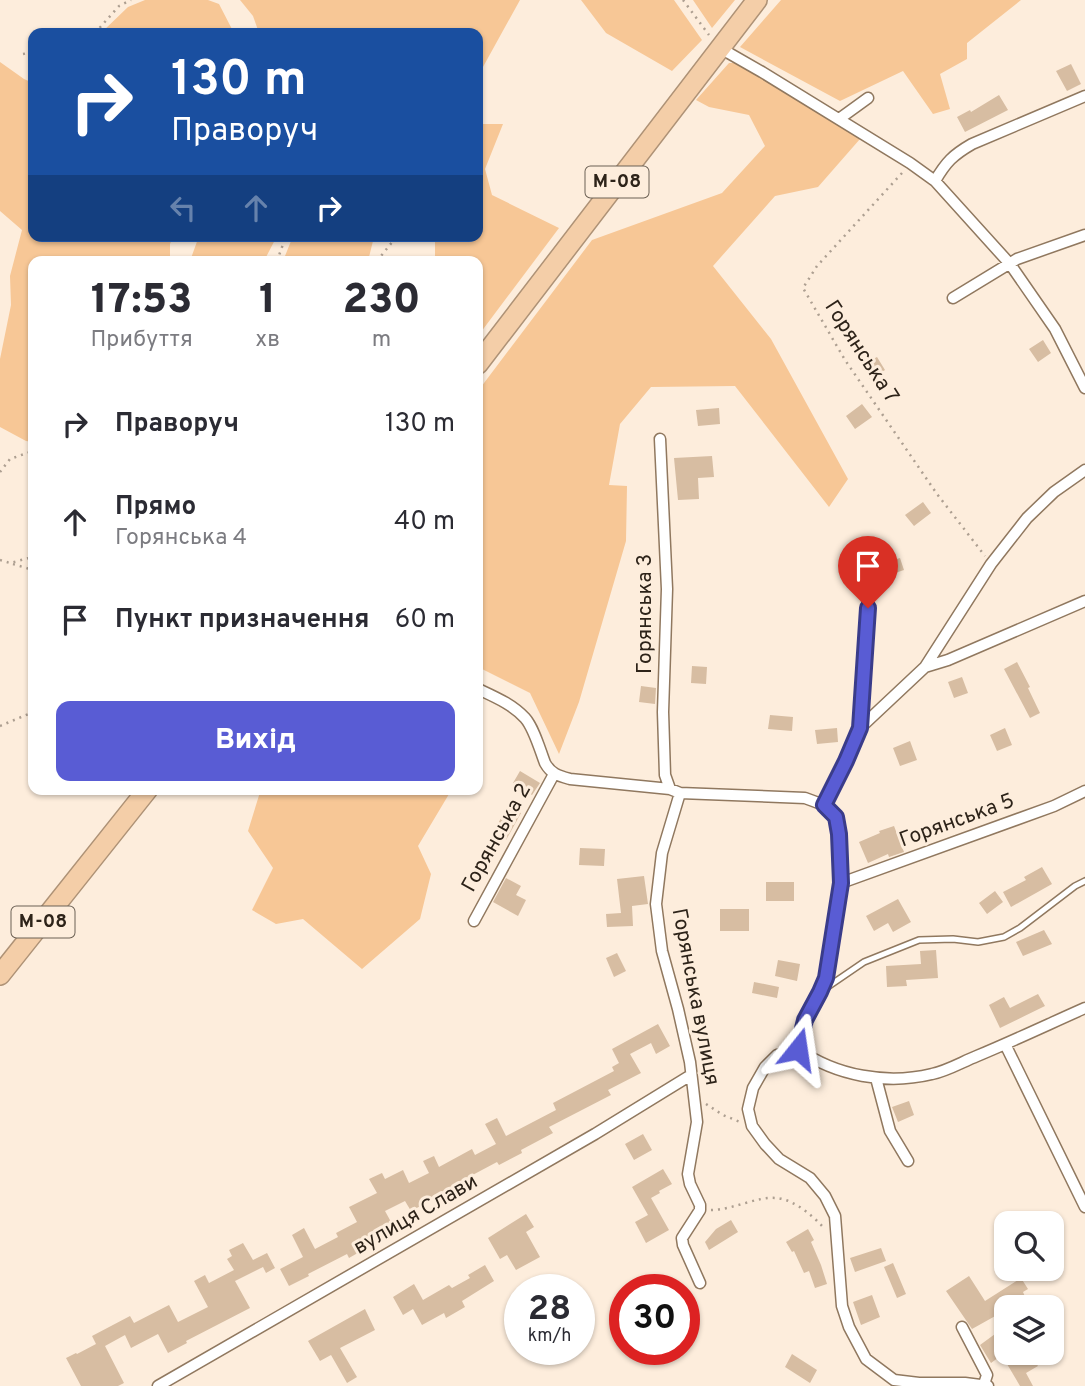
<!DOCTYPE html>
<html lang="uk">
<meta charset="utf-8">
<style>
body{margin:0;font-family:Overpass,sans-serif;background:#f2f2f3;color:#2b2b33;height:100vh;display:flex;flex-direction:column;font-size:26px;white-space:nowrap}
*{box-sizing:border-box;margin:0}
p{font-size:23px;color:#7c7c81}
.icon{flex:none;width:38px;height:38px;fill:none;stroke:currentColor;stroke-width:2;stroke-linecap:round;stroke-linejoin:round}
.map{position:relative;flex:1;overflow:hidden}
.drawer{position:absolute;left:28px;top:256px;width:455px;height:539px;display:flex;flex-direction:column;background:#fff;border-radius:14px;box-shadow:0 2px 5px #0004}
.drawer>*{flex:none}
.guide{position:absolute;left:28px;top:28px;width:455px;height:214px;border-radius:14px;box-shadow:0 2px 5px #0004;background:#1a4fa0;color:#fff;overflow:hidden}
.buttons{position:absolute;left:994px;top:1211px;display:grid;gap:14px}
.buttons a{display:grid;place-items:center;width:70px;height:70px;border-radius:14px;background:#fff;box-shadow:0 2px 5px #0004;font-size:35px}
.speed{position:absolute;left:504px;top:1274px;display:flex;gap:14px;font-size:35px;font-weight:700;text-align:center}
.speed>*{display:grid;place-content:center;width:91px;height:91px;border-radius:50%;background:#fff;box-shadow:0 2px 5px #0004;line-height:1}
.speed small{font-size:18px;font-weight:400}
.speed .limit{border:10px solid #d22;background:#fff;color:#111}
.pin{position:absolute;display:grid;place-items:center;width:60px;height:60px;color:#fff;margin:-72px -30px;border-radius:50% 50% 50% 0;rotate:-45deg;box-shadow:0 0 7px #0007}
.pin .icon{rotate:45deg}
.me{position:absolute;width:77px;margin:-38px;rotate:15deg;stroke-linejoin:round;filter:drop-shadow(0 0 5px #0008)}
.turn{display:flex;align-items:center;gap:24px;height:147px;padding:0 28px;font-size:32px}
.turn .icon{width:91px;height:91px;stroke-width:2.5}
.turn b{display:block;font-size:49px;line-height:60px}
.lanes{display:flex;align-items:center;height:66px;padding:0 28px;background:#0003;justify-content:center;gap:35px;direction:ltr}
.lanes .off{opacity:.35}
.eta{display:flex;justify-content:space-evenly;align-items:center;height:119px;text-align:center}
.eta b{font-size:42px;font-weight:800;line-height:49px}
.button{display:flex;gap:14px;margin-top:auto;padding:14px 28px}
.button a{flex:1;height:80px;border-radius:14px;background:#595cd4;color:#fff;font-size:28px;font-weight:800;line-height:80px;text-align:center}
ul{padding:0;list-style:none}
li{display:flex;align-items:center;gap:21px;height:98px;padding:0 28px}
li div{flex:1}
li b{display:block;font-size:26px}
li em{font-style:normal}
.map>svg:first-child{display:block}
.green{fill:#f7c796}
.building{fill:#d7bda2}
.lines{fill:none;stroke-linecap:round;stroke-linejoin:round}
.lane-casing{stroke:#90785f;stroke-width:8}
.street-casing{stroke:#90785f;stroke-width:13}
.highway-casing{stroke:#ae9276;stroke-width:22}
.path{stroke:#ad9f91;stroke-width:2.5;stroke-dasharray:2 5;stroke-linecap:butt}
.lane{stroke:#fff;stroke-width:5}
.street{stroke:#fff;stroke-width:10}
.highway{stroke:#f4cea8;stroke-width:19}
.route-casing{stroke:#3a3c8a;stroke-width:18}
.route{stroke:#595cd4;stroke-width:12}
.labels{text-anchor:middle;dominant-baseline:central;stroke-width:6;stroke-linejoin:round;paint-order:stroke}
.shield{fill:#fdeddc;stroke:#6b6054;stroke-width:2}
.shield-label{font-size:19px;font-weight:bold;fill:#2d2319}
.street-label{font-size:21px;fill:#2d2319;stroke:#fdeddc}
</style>
<div class="map">
<svg width="1085" height="1386" viewBox="0 0 1085 1386">
<rect width="100%" height="100%" fill="#fdeddc"/>
<path class="green" d="M 145,0 L 208,0 L 219,4 L 234,33 L 101,33 L 128,7 Z
M 240,0 L 520,0 L 478,76 L 478,33 L 259,33 L 253,16 Z
M 581,0 L 674,0 L 702,40 L 672,71 L 606,33 Z
M 693,0 L 735,0 L 712,28 Z
M 781,0 L 1021,0 L 967,43 L 967,59 L 940,74 L 950,109 L 933,114 L 903,71 L 840,101 L 740,47 Z
M 0,62 L 24,79 L 33,83 L 33,236 L 173,236 L 170,244 L 170,261 L 33,261 L 33,442 L 26,441 L 0,427 L 0,359 L 11,305 L 10,276 L 22,230 L 0,211 Z
M 729,63 L 737,63 L 860,139 L 818,187 L 775,196 L 713,266 L 771,339 L 848,479 L 829,507 L 735,386 L 651,387 L 620,424 L 609,485 L 627,486 L 626,541 L 579,702 L 559,754 L 530,693 L 478,667 L 478,391 L 592,240 L 722,193 L 765,146 L 749,115 L 709,107 L 696,100 Z
M 482,124 L 503,124 L 485,169 L 492,195 L 559,228 L 478,336 L 478,261 L 428,261 L 435,256 L 435,236 L 478,236 L 478,134 Z
M 199,236 L 277,236 L 264,261 L 190,261 Z
M 293,236 L 374,237 L 368,261 L 283,261 Z
M 261,789 L 452,789 L 418,846 L 431,874 L 420,919 L 362,969 L 303,919 L 276,924 L 252,910 L 273,868 L 248,831 Z"/>
<path class="building" d="M 1071,64 L 1081,84 L 1067,91 L 1056,71 Z
M 999,95 L 1008,110 L 965,132 L 957,117 L 970,110 L 971,112 Z
M 1043,340 L 1051,353 L 1038,362 L 1029,349 Z
M 877,357 L 885,370 L 870,379 L 862,365 Z
M 862,404 L 872,417 L 855,429 L 846,416 Z
M 719,408 L 720,424 L 698,426 L 696,410 Z
M 712,456 L 714,477 L 698,478 L 699,499 L 678,500 L 674,458 Z
M 923,502 L 931,513 L 914,526 L 905,515 Z
M 900,558 L 904,570 L 880,578 L 875,566 Z
M 1017,662 L 1030,687 L 1028,688 L 1040,713 L 1030,718 L 1004,669 Z
M 692,666 L 707,667 L 706,684 L 691,683 Z
M 962,677 L 968,693 L 954,698 L 948,682 Z
M 641,686 L 656,688 L 655,704 L 639,702 Z
M 770,715 L 793,717 L 792,731 L 768,729 Z
M 837,728 L 838,742 L 817,744 L 815,730 Z
M 1005,728 L 1012,745 L 997,751 L 990,735 Z
M 910,741 L 917,760 L 900,766 L 893,748 Z
M 520,771 L 540,783 L 532,795 L 513,783 Z
M 508,805 L 521,813 L 506,840 L 493,833 Z
M 894,826 L 904,852 L 889,857 L 888,854 L 868,863 L 859,842 L 880,833 L 879,831 Z
M 580,848 L 605,849 L 604,866 L 579,865 Z
M 1042,867 L 1052,884 L 1011,907 L 1003,892 L 1026,880 L 1024,877 Z
M 644,876 L 648,904 L 632,906 L 633,926 L 607,927 L 606,914 L 621,913 L 617,879 Z
M 506,878 L 521,886 L 516,895 L 526,900 L 518,916 L 493,902 Z
M 766,882 L 794,882 L 794,901 L 766,901 Z
M 995,891 L 1003,902 L 987,914 L 979,903 Z
M 898,899 L 911,922 L 893,932 L 888,923 L 874,931 L 866,916 Z
M 720,909 L 749,909 L 749,931 L 720,931 Z
M 1044,930 L 1052,944 L 1023,956 L 1016,942 Z
M 936,950 L 938,978 L 906,980 L 907,986 L 887,987 L 886,966 L 921,964 L 920,951 Z
M 617,953 L 626,971 L 614,977 L 606,958 Z
M 778,960 L 800,964 L 797,981 L 775,976 Z
M 754,982 L 779,987 L 777,998 L 752,993 Z
M 1038,994 L 1045,1006 L 1000,1028 L 989,1005 L 1004,997 L 1010,1008 Z
M 658,1024 L 670,1046 L 656,1054 L 651,1043 L 630,1054 L 641,1073 L 608,1090 L 611,1095 L 549,1127 L 553,1133 L 521,1150 L 522,1153 L 499,1165 L 497,1162 L 450,1187 L 451,1190 L 411,1211 L 405,1201 L 385,1211 L 396,1231 L 349,1258 L 347,1254 L 308,1274 L 309,1276 L 289,1286 L 280,1269 L 303,1257 L 292,1235 L 304,1228 L 315,1249 L 338,1237 L 336,1233 L 357,1222 L 349,1207 L 377,1193 L 369,1179 L 382,1173 L 385,1179 L 403,1170 L 409,1183 L 429,1173 L 423,1161 L 434,1156 L 439,1167 L 472,1149 L 475,1155 L 496,1144 L 485,1124 L 497,1118 L 506,1136 L 556,1110 L 553,1103 L 614,1071 L 612,1067 L 619,1063 L 612,1049 Z
M 909,1101 L 914,1115 L 898,1122 L 892,1107 Z
M 643,1134 L 652,1150 L 634,1160 L 625,1144 Z
M 663,1169 L 672,1184 L 659,1191 L 660,1193 L 651,1198 L 669,1230 L 646,1243 L 635,1222 L 648,1215 L 632,1187 Z
M 526,1214 L 534,1227 L 526,1232 L 540,1257 L 516,1270 L 507,1255 L 500,1259 L 488,1238 Z
M 731,1220 L 738,1232 L 709,1250 L 705,1242 L 716,1229 Z
M 808,1229 L 814,1240 L 811,1242 L 821,1265 L 827,1284 L 815,1288 L 809,1271 L 804,1273 L 794,1251 L 792,1252 L 786,1242 Z
M 243,1243 L 253,1260 L 267,1253 L 275,1268 L 266,1273 L 263,1267 L 235,1281 L 250,1308 L 186,1341 L 187,1343 L 168,1353 L 158,1334 L 131,1348 L 125,1335 L 105,1346 L 124,1383 L 118,1386 L 81,1386 L 66,1358 L 76,1353 L 77,1354 L 96,1344 L 92,1336 L 130,1316 L 134,1323 L 169,1305 L 178,1322 L 208,1307 L 194,1281 L 205,1275 L 209,1283 L 234,1270 L 227,1259 L 232,1256 L 229,1250 Z
M 881,1248 L 886,1261 L 855,1272 L 850,1258 Z
M 893,1263 L 906,1294 L 897,1298 L 884,1267 Z
M 485,1265 L 494,1281 L 462,1301 L 465,1307 L 446,1318 L 444,1313 L 422,1325 L 413,1309 L 403,1315 L 393,1297 L 414,1284 L 423,1300 L 449,1285 L 452,1288 L 470,1278 L 468,1275 Z
M 969,1276 L 985,1301 L 1021,1278 L 1028,1289 L 1023,1292 L 1026,1299 L 1011,1307 L 1006,1307 L 1006,1310 L 972,1329 L 946,1291 Z
M 872,1295 L 880,1317 L 861,1325 L 853,1302 Z
M 365,1309 L 375,1330 L 340,1348 L 357,1377 L 347,1383 L 331,1355 L 320,1361 L 308,1341 Z
M 1006,1326 L 1006,1352 L 991,1363 L 980,1345 Z
M 1027,1353 L 1055,1353 L 1036,1363 L 1038,1366 L 1026,1373 L 1033,1386 L 1020,1386 L 1007,1364 Z
M 792,1354 L 817,1370 L 810,1383 L 785,1367 Z"/>
<g class="lines">
<defs>
<path id="lane" d="M 823,990 L 864,962 L 919,940 L 953,939 L 978,942 L 1004,937 L 1020,928 L 1075,886 L 1085,881"/>
<path id="street" d="M 720,48 L 762,72 L 910,163 L 935,181 L 1010,264 L 1055,329 L 1085,388
M 839,119 L 868,98
M 935,181 C 946,162 953,155 972,144 L 1085,96
M 953,298 L 1017,259 L 1085,235
M 660,439 L 667,589 L 663,712 L 665,775 L 670,789
M 857,560 L 866,587 L 868,608 L 860,728
M 925,667 L 948,660 L 1085,601
M 478,689 C 495,697 512,704 525,718 C 534,728 540,750 545,763 C 551,774 559,776 570,779 L 670,789 L 680,793 L 662,853 L 656,904 L 662,951 L 678,1009 L 690,1062 L 697,1122 L 688,1174 L 690,1184 L 700,1205 L 700,1210 L 682,1238 L 683,1245 L 700,1283
M 680,793 L 805,798 L 824,805 L 836,817 L 839,834 L 841,883 L 826,978 C 816,1004 802,1020 798,1049 L 777,1055 L 765,1067 L 753,1088 L 748,1109 L 752,1126 L 765,1144 L 779,1159 L 810,1178 L 825,1196 L 835,1216 L 842,1306 L 849,1327 L 866,1359 L 894,1380 L 919,1383 L 965,1383 L 988,1386
M 824,805 L 846,761 L 860,728 L 925,667 L 991,564 L 1027,518 L 1054,492 L 1085,470
M 841,883 L 1054,806 L 1085,791
M 474,921 L 554,774
M 1005,1044 L 1085,1207
M 798,1049 C 836,1076 887,1085 932,1074 C 947,1071 962,1062 977,1056 C 1013,1041 1049,1024 1085,1008
M 876,1078 L 890,1131 L 908,1161
M 962,1327 L 987,1375 L 984,1384
M 158,1386 L 595,1134 L 691,1075"/>
<path id="highway" d="M 478,364 L 757,0
M 0,975 L 148,789"/>
</defs>
<use href="#lane" class="lane-casing"/>
<use href="#street" class="street-casing"/>
<use href="#highway" class="highway-casing"/>
<path class="path" d="M 683,0 L 709,35
M 95,33 L 119,6 L 131,0
M 23,54 L 33,52
M 902,173 L 817,266 L 803,288 L 845,360 L 937,494 L 985,556
M 277,261 L 286,236
M 377,261 L 397,236
M 0,472 L 10,459 L 33,451
M 0,560 L 10,563 L 33,557
M 13,564 L 33,570
M 0,726 L 33,712
M 706,1104 L 723,1115 L 740,1122
M 711,1210 C 732,1210 758,1196 776,1198 C 793,1199 812,1215 823,1227"/>
<use href="#lane" class="lane"/>
<use href="#street" class="street"/>
<use href="#highway" class="highway"/>
</g>
<g class="lines">
<defs>
<path id="route" d="M 798,1049 L 805,1020 L 820,992 L 826,978 L 841,883 L 839,834 L 836,817 L 824,805 L 846,761 L 860,728 L 868,608"/>
</defs>
<use href="#route" class="route-casing"/>
<use href="#route" class="route"/>
</g>
<g class="labels">
<g class="shield">
<rect x="585.5" y="166.5" width="63" height="31" rx="5"/>
<rect x="11.5" y="906.5" width="63" height="31" rx="5"/>
</g>
<g class="shield-label">
<text x="617" y="182">М-08</text>
<text x="43" y="922">М-08</text>
</g>
<g class="street-label">
<text transform="translate(861 352) rotate(57)">Горянська 7</text>
<text transform="translate(645 614) rotate(-90)">Горянська 3</text>
<text transform="translate(957 821) rotate(-20)">Горянська 5</text>
<text transform="translate(497 838) rotate(-61)">Горянська 2</text>
<text transform="translate(695 997) rotate(79)">Горянська вулиця</text>
<text transform="translate(416 1215) rotate(-30)">вулиця Слави</text>
</g>
</g>
</svg>
<div class="buttons">
<a><svg class="icon" aria-label="search" viewBox="0 0 24 24"><circle cx="10" cy="10" r="6"/><path d="M15 15l6 6"/></svg></a>
<a><svg class="icon" aria-label="layers" viewBox="0 0 24 24"><path d="M12 4l9 5-9 5-9-5zM3 14l9 5 9-5"/></svg></a>
</div>
<div class="speed"><div>28<small>km/h</small></div><div class="limit">30</div></div>
<div class="pin" style="left:868px;top:608px;background:#d93025"><svg class="icon" aria-label="arrive" viewBox="0 0 24 24"><path d="M6 21V4h12l-3 4 3 4H6"/></svg></div>
<svg class="me" style="left:798px;top:1049px" viewBox="-20 -20 40 40"><path d="M0-17L14 15 0 8-14 15z" fill="#595cd4" stroke="#fff" stroke-width="4"/></svg>
<div class="guide">
<div class="turn"><svg class="icon" aria-label="right" viewBox="0 0 24 24"><path d="M7 20v-9h11M14 6l5 5-5 5"/></svg><div><b>130 m</b>Праворуч</div></div>
<div class="lanes"><svg class="icon off" aria-label="left" viewBox="0 0 24 24"><path d="M17 20v-9H6M10 6l-5 5 5 5"/></svg><svg class="icon off" aria-label="ahead" viewBox="0 0 24 24"><path d="M12 20V5M6 11l6-6 6 6"/></svg><svg class="icon" aria-label="right" viewBox="0 0 24 24"><path d="M7 20v-9h11M14 6l5 5-5 5"/></svg></div>
</div>
<section class="drawer">
<div class="eta">
<div><b>17:53</b><p>Прибуття</p></div>
<div><b>1</b><p>хв</p></div>
<div><b>230</b><p>m</p></div>
</div>
<ul>
<li><svg class="icon" aria-label="right" viewBox="0 0 24 24"><path d="M7 20v-9h11M14 6l5 5-5 5"/></svg><div><b>Праворуч</b></div><em>130 m</em></li>
<li><svg class="icon" aria-label="ahead" viewBox="0 0 24 24"><path d="M12 20V5M6 11l6-6 6 6"/></svg><div><b>Прямо</b><p>Горянська 4</p></div><em>40 m</em></li>
<li><svg class="icon" aria-label="arrive" viewBox="0 0 24 24"><path d="M6 21V4h12l-3 4 3 4H6"/></svg><div><b>Пункт призначення</b></div><em>60 m</em></li>
</ul>
<div class="button"><a>Вихід</a></div>
</section>
</div>
